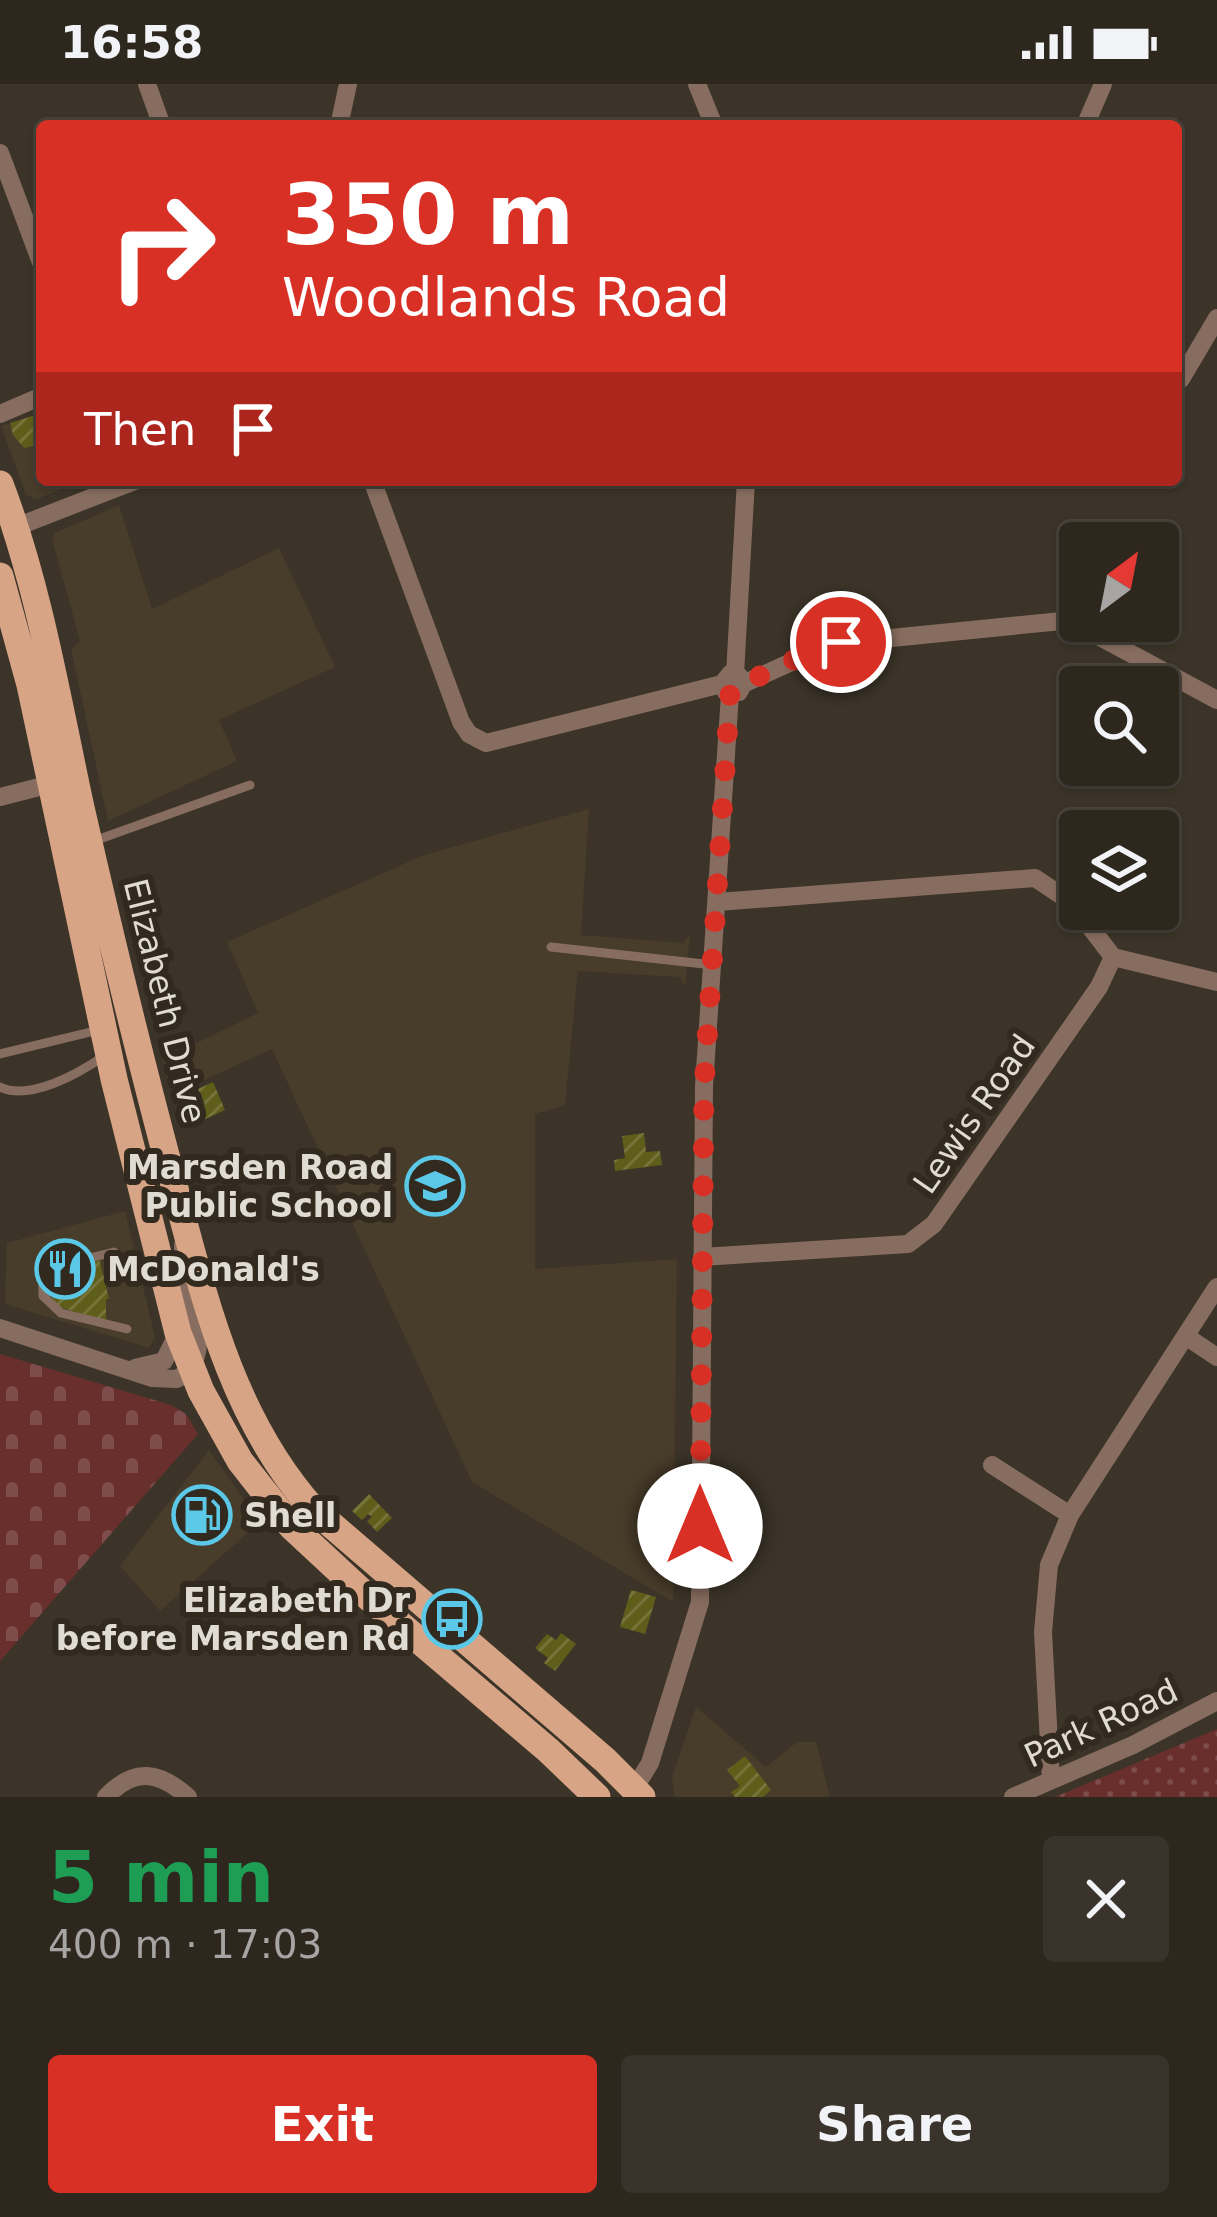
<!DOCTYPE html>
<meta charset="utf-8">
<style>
body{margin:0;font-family:"DejaVu Sans",sans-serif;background:#39332b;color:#f1f3f6;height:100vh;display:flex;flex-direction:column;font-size:45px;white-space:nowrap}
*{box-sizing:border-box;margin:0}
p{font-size:39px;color:#a7a5a4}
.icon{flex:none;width:66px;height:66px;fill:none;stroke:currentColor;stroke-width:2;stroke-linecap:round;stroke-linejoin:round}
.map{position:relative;height:1713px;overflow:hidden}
.side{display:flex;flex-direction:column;background:#2d271e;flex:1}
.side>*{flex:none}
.top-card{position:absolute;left:36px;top:36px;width:1146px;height:366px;border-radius:12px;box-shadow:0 3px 9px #0004,0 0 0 3px #48443c;background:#d93025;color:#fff;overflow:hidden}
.needle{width:78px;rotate:32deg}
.controls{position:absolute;left:1059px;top:438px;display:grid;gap:24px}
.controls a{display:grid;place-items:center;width:120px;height:120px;border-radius:12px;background:#2d271e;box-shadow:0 3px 9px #0004,0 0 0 3px #48443c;font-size:60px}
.pin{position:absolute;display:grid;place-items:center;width:102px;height:102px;color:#fff;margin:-51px;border:6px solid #fff;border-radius:50%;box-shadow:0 3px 12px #0007}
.me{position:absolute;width:132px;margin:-66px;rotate:0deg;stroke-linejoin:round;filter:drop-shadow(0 0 9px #0008)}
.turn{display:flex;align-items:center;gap:42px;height:252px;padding:0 48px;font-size:54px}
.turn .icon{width:156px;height:156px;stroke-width:2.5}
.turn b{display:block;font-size:84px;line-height:102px}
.then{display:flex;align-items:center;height:114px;padding:0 48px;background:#0003;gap:24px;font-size:45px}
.round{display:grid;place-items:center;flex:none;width:126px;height:126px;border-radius:12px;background:#39332b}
.summary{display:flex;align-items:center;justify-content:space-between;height:204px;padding:0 48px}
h1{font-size:72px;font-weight:800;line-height:90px;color:#1e9e55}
.cta{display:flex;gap:24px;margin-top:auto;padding:24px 48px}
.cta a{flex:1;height:138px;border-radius:12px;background:#d93025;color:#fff;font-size:48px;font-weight:800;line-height:138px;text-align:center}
.cta a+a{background:#39332b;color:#f1f3f6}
.status{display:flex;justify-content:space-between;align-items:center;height:84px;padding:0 60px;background:#2d271e;direction:ltr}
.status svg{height:33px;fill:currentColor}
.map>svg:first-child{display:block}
.built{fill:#483c2a}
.grass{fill:url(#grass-dots)}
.cemetery{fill:url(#cemetery-stones)}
.building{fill:url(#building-hatch)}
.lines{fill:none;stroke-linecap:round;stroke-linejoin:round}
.service{stroke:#876d5f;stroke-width:9}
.minor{stroke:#876d5f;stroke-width:18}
.primary{stroke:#d7a486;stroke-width:27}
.route{stroke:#d93025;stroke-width:21;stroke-dasharray:0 37.8}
.labels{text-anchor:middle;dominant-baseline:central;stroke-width:12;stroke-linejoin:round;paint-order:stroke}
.street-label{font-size:33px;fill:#e0dbd3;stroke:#322a1e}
.poi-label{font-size:33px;font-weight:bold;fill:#e0dbd3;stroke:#322a1e;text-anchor:end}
</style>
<div class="status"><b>16:58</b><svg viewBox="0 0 49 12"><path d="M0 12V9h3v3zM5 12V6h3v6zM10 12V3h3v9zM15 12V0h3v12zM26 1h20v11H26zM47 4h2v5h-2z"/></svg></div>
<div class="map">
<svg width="1217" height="1713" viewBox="0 0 1217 1713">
<defs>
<pattern id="grass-dots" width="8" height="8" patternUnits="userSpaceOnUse" patternTransform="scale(3)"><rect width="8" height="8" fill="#692f2d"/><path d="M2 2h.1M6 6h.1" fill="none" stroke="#7e4d4b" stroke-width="1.8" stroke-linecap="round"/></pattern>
<pattern id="cemetery-stones" width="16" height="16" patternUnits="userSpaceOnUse" patternTransform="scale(3)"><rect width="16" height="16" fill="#692f2d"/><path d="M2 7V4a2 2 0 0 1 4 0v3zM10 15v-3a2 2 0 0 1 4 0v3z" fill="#7e4d4b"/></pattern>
<pattern id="building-hatch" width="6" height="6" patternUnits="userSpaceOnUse" patternTransform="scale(3)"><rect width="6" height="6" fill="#5f5d1a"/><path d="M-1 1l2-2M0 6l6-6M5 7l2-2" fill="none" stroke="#76743a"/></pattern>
</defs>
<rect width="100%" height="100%" fill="#3c3428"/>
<path class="built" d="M 42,329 L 42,396 L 85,396 L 37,415 L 26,411 L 1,342 Z
M 119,421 L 152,525 L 279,464 L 335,583 L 219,636 L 237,677 L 108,737 L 71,565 L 80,557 L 52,455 L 55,449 Z
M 589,725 L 581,851 L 683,859 L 690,850 L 685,902 L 679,893 L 578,887 L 565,1021 L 535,1030 L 535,1185 L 677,1175 L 673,1518 L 472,1398 L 272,965 L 172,1011 L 162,976 L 258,929 L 227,858 L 424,771 Z
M 125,1127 L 155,1253 L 149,1264 L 5,1220 L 7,1159 Z
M 209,1366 L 260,1438 L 160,1527 L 120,1482 Z
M 696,1623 L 766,1683 L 797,1658 L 816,1658 L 830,1713 L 674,1713 L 672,1693 Z"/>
<path class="grass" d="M 1217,1645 L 1217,1713 L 1055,1713 Z"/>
<path class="cemetery" d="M 0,1270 L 171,1321 L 186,1330 L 198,1350 L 0,1577 Z"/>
<path class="building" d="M 42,329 L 42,360 L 24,364 L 13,351 L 10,339 Z
M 213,998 L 225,1026 L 201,1037 L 196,1026 L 205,1021 L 198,1005 Z
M 644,1049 L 646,1068 L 660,1067 L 662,1081 L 615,1087 L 614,1076 L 625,1074 L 622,1052 Z
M 99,1174 L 109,1215 L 106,1215 L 106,1237 L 59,1223 L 51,1215 L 60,1207 L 54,1183 Z
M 369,1410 L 392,1434 L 377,1448 L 367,1437 L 372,1433 L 368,1430 L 362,1436 L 352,1427 Z
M 631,1506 L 656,1513 L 645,1550 L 620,1543 Z
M 561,1549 L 576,1560 L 555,1587 L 544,1579 L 548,1574 L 535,1564 L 547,1550 L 556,1556 Z
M 745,1672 L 771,1706 L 763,1713 L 735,1713 L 731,1708 L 740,1702 L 727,1686 Z"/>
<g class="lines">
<path class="service" d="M 94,757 L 250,701
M 551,863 L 713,881
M 0,970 L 99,946
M 0,1003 C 30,1017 78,990 104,972
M 114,1168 L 53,1183 L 43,1192 L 43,1212 L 61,1229 L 127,1245"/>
<path class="minor" d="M 147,0 L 162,42
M 697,0 L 714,42
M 339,42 L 348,0
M 1085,42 L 1103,0
M 0,69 L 42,181
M 1176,295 L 1181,295 L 1217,234
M 0,330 L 42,312
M 372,396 L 461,638 L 469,650 L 486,659 L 722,600 L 730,590 L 739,592 L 743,600 L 739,608 L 726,608 L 722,600
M 16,443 L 137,396
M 735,590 L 746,396
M 743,600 L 831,560 L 1062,537 L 1089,547 L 1217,616
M 0,713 L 51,700
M 717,818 L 1035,794 L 1071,818 L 1113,873 L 1217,898
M 702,1173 L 908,1160 L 934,1140 L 1099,903 L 1113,873
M 0,1244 L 152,1294 L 177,1295 C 222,1270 181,1206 183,1161
M 1187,1253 L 1217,1273
M 135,1284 L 164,1277 L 178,1249
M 992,1381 L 1070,1431
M 1051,1696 L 1043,1548 L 1049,1481 L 1070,1431 L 1217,1203
M 634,1705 L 650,1679 L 700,1518 L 704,1002 L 730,610
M 106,1713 C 134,1683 159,1687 188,1713
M 1013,1713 L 1133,1661 L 1217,1617"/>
<path class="primary" d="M 0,400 C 39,503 57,612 80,719 C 109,847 140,975 174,1101 C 205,1217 232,1334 313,1425 L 605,1676 L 642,1713
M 0,492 L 30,601 L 114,995 L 178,1249 L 201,1307 L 240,1377 L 291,1442 L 361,1507 L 548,1666 L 597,1713"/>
</g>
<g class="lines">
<path class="route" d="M 700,1442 L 704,1002 L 730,610 L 739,608 L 743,600 L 823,562 L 841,558"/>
</g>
<defs>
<symbol id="school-ring" viewBox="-11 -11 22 22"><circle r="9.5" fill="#322a1e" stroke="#5ac8e6" stroke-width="1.5"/><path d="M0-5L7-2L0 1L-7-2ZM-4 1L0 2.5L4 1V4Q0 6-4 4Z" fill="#5ac8e6"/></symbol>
<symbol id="restaurant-ring" viewBox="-11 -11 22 22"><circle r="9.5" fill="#322a1e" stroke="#5ac8e6" stroke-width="1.5"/><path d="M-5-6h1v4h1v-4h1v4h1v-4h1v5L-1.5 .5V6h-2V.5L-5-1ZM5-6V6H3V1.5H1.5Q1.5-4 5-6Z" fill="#5ac8e6"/></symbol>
<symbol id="fuel-ring" viewBox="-11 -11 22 22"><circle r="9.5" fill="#322a1e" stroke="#5ac8e6" stroke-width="1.5"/><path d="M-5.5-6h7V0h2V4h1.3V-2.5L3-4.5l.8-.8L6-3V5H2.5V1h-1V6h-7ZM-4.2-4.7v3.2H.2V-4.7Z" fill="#5ac8e6"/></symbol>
<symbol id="bus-ring" viewBox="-11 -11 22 22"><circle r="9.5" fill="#322a1e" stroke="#5ac8e6" stroke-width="1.5"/><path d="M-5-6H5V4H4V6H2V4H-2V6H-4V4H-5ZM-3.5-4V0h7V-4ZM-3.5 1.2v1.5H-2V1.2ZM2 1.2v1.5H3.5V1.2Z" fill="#5ac8e6"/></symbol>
</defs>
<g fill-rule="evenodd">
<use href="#school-ring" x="402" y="1069" width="66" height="66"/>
<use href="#restaurant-ring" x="32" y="1152" width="66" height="66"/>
<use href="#fuel-ring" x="169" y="1398" width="66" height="66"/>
<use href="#bus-ring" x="419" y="1502" width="66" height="66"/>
</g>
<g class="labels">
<g class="street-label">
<text transform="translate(165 917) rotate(76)">Elizabeth Drive</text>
<text transform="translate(974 1030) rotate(-55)">Lewis Road</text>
<text transform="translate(1101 1639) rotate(-25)">Park Road</text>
</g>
<g class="poi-label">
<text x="393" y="1083">Marsden Road<tspan x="393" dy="38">Public School</tspan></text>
<text x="107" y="1185" text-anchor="start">McDonald's</text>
<text x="244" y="1431" text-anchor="start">Shell</text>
<text x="410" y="1516">Elizabeth Dr<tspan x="410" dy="38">before Marsden Rd</tspan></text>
</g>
</g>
</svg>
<div class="controls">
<a><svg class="needle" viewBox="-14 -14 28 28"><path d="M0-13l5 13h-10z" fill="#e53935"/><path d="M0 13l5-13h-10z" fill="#a7a5a4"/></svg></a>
<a><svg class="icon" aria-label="search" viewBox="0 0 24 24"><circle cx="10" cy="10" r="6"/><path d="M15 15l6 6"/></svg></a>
<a><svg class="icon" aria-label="layers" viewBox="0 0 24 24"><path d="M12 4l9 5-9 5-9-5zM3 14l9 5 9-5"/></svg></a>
</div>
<div class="pin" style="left:841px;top:558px;background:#d93025"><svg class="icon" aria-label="arrive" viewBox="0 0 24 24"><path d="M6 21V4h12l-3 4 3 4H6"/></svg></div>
<svg class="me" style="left:700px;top:1442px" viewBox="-20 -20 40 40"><circle r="19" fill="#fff"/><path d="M0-13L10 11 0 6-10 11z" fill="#d93025"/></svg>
<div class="top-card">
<div class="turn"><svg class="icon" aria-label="right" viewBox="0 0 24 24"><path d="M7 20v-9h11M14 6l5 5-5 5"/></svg><div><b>350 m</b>Woodlands Road</div></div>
<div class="then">Then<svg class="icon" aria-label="arrive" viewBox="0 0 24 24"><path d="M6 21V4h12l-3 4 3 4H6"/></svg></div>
</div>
</div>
<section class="side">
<div class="summary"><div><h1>5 min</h1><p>400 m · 17:03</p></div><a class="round"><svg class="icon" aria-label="close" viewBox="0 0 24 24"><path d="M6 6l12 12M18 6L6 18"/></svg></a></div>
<div class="cta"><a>Exit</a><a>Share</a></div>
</section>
